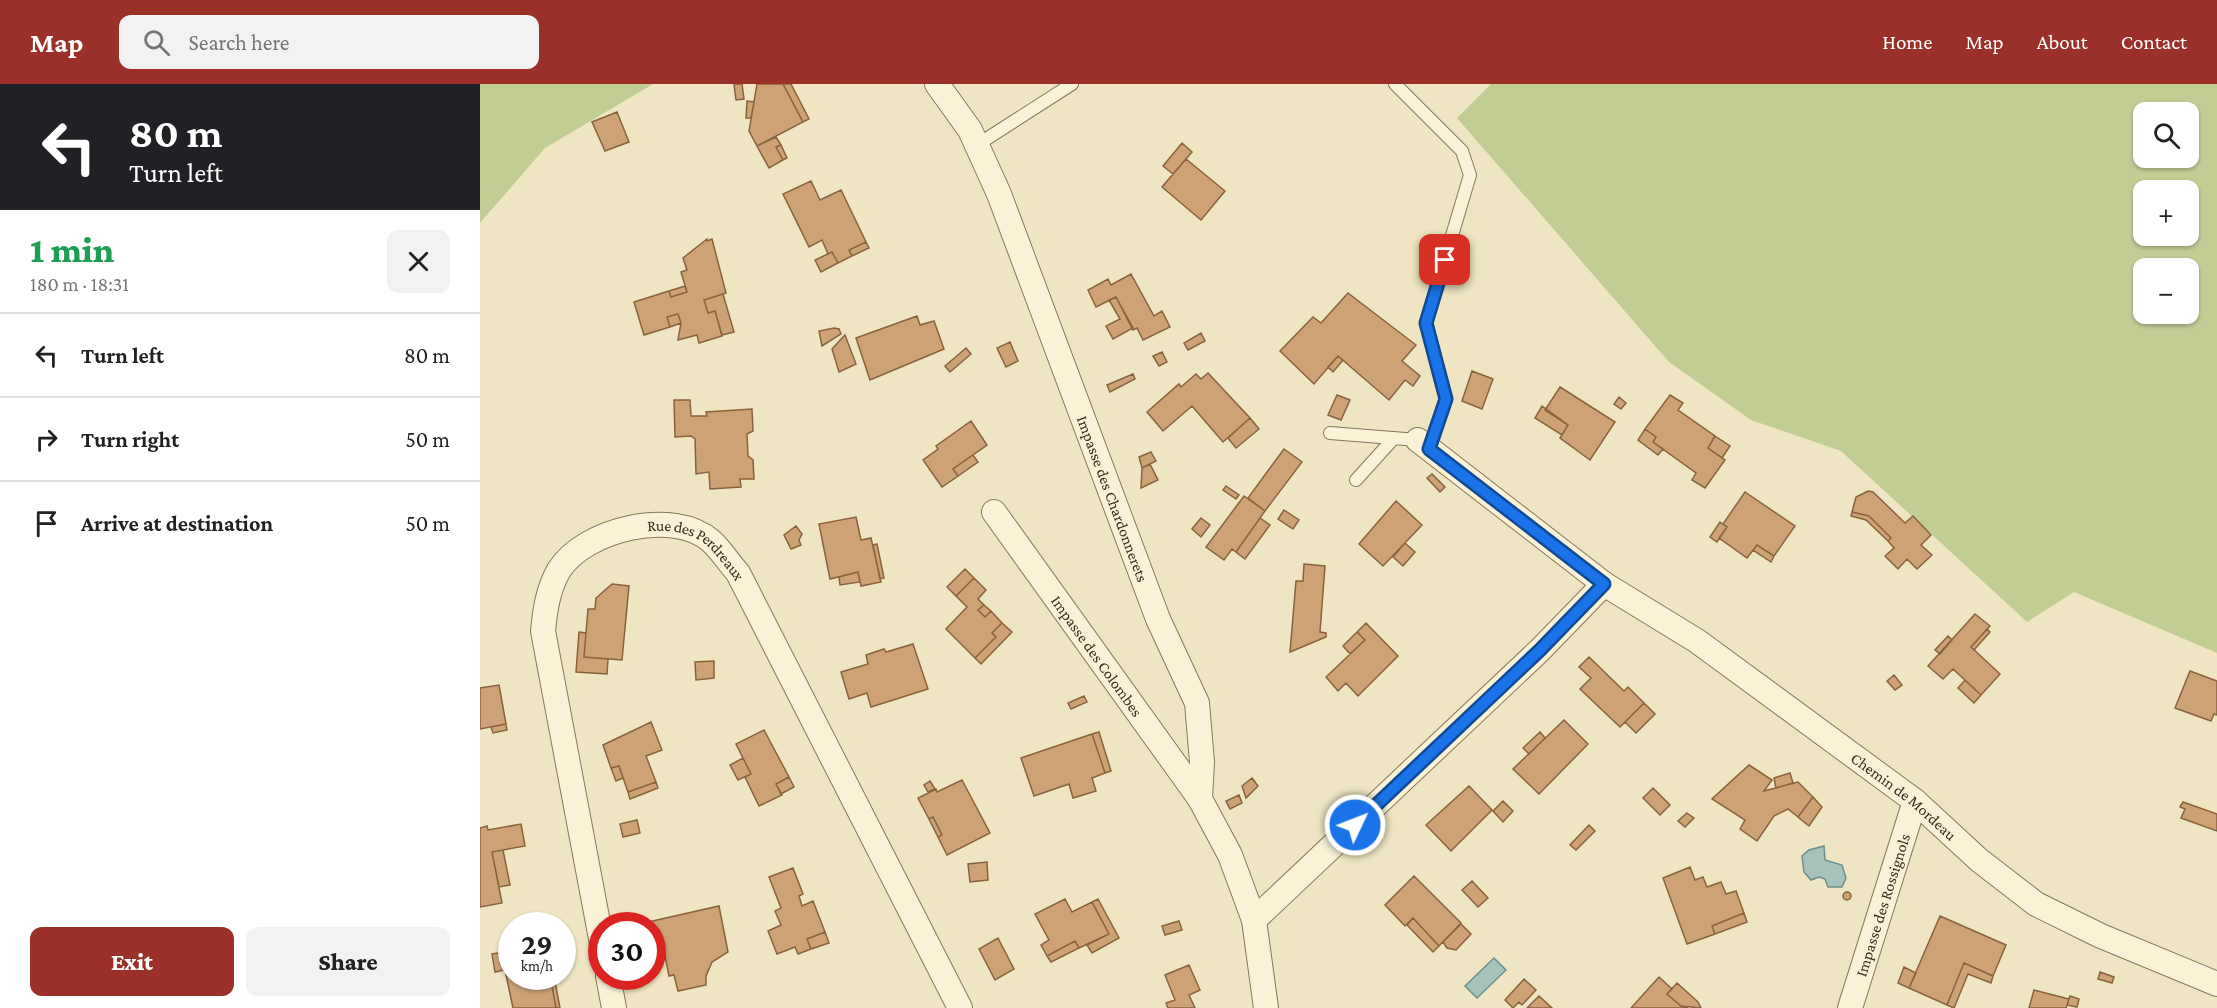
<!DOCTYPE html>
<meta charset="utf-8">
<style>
body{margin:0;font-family:"Crimson Pro",serif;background:#f2f2f2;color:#202124;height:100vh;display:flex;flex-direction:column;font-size:22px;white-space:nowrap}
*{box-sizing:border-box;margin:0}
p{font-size:20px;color:#757577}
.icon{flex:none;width:33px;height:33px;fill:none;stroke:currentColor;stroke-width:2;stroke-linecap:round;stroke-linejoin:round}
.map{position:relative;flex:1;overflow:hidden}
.details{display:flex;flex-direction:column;background:#fff;width:480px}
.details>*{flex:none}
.top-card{background:#202124;color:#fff;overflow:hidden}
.controls{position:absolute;left:1653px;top:18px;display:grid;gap:12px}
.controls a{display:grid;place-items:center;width:66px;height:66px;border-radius:12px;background:#fff;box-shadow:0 2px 4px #0004;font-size:30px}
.speed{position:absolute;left:18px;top:828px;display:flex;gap:12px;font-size:30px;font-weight:700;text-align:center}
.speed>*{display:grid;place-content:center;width:78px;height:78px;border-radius:50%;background:#fff;box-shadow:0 2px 4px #0004;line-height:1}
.speed small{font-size:15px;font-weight:400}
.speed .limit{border:9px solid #d22;background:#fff;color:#111}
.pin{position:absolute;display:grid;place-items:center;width:51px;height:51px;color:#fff;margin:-26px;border-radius:12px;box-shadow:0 3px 9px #0006}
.me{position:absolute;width:66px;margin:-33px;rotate:47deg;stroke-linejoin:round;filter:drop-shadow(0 0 4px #0008)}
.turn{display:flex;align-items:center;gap:21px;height:126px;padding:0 30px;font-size:27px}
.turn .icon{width:78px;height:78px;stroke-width:2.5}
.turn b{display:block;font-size:42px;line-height:51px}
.round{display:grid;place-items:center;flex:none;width:63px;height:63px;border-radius:12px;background:#f2f2f2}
.overview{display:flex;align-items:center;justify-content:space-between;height:102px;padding:0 30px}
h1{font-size:36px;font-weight:800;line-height:45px;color:#1e9e55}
.cta{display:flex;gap:12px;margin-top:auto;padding:12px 30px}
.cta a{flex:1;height:69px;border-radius:12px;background:#9a3027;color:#fff;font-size:24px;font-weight:800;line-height:69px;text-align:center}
.cta a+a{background:#f2f2f2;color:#202124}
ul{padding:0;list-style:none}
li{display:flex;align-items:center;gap:18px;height:84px;padding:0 30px;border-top:2px solid #e0e0e0}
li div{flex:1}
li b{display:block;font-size:22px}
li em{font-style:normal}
header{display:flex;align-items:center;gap:36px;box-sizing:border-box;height:84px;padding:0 30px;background:#9a3027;color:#fff}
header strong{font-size:28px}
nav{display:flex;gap:33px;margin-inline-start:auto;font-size:21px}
.search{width:420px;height:54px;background:#f2f2f2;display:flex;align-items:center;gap:15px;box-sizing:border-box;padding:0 21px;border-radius:12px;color:#757577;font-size:22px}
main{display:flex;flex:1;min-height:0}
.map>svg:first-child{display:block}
.green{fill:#c2cd96;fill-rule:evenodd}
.water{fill:#a5c2bb;stroke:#6b908a;stroke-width:1.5}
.building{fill:#cea277;stroke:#89623e;stroke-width:1.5}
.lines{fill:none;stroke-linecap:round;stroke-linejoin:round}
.lane-casing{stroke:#897759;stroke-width:14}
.street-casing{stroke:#897759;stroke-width:26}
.lane{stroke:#f9f2d6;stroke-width:12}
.street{stroke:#f9f2d6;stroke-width:24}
.route-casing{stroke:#114b97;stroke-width:15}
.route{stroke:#1a73e8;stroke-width:10}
.labels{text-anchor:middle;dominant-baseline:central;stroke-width:5;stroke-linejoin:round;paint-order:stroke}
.street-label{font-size:16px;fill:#392d1d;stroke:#f6efd2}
</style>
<header>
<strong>Map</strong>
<div class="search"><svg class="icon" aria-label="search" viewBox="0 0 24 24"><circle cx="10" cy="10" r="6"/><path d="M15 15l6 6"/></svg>Search here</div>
<nav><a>Home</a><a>Map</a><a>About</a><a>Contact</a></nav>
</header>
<main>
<section class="details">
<div class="top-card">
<div class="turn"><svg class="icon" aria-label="left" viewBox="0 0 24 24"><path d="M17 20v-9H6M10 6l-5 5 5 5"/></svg><div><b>80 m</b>Turn left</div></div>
</div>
<div class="overview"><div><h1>1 min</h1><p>180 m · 18:31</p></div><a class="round"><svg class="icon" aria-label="close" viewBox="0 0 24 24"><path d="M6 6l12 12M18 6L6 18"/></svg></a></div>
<ul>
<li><svg class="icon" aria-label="left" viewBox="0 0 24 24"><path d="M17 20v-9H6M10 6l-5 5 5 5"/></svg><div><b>Turn left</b></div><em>80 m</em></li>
<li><svg class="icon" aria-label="right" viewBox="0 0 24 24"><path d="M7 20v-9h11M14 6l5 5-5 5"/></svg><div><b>Turn right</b></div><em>50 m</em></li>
<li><svg class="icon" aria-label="arrive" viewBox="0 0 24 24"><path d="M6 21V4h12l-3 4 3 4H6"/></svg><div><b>Arrive at destination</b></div><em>50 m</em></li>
</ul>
<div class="cta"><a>Exit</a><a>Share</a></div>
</section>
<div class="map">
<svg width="1737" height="924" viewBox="0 0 1737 924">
<rect width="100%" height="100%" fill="#efe5c2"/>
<path class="green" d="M 0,0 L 173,0 L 65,64 L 0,139 Z
M 1011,0 L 1737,0 L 1737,569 L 1594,508 L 1547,538 L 1361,367 L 1271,336 L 1189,278 L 977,34 ZM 1664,28 L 1708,28 L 1708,74 L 1664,74 ZM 1664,106 L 1708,106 L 1708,152 L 1664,152 ZM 1664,184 L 1708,184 L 1708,230 L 1664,230 Z"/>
<path class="water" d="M 1344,762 L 1345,776 L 1362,781 L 1366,794 L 1362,803 L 1348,803 L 1345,795 L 1339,793 L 1331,796 L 1324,788 L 1322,772 L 1329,766 Z
M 1014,874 L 1026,886 L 997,914 L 985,902 Z"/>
<path class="building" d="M 254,0 L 262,0 L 264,15 L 256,16 Z
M 277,0 L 303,0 L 323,38 L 277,62 L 269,47 Z
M 303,0 L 311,0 L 329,35 L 323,38 Z
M 267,17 L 274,18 L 271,34 L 266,34 Z
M 137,28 L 149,58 L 125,67 L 112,38 Z
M 296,53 L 301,61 L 296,63 L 303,76 L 289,84 L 277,62 Z
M 702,59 L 712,68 L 693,90 L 683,82 Z
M 301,61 L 307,74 L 303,76 L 296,63 Z
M 706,75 L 745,107 L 721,136 L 682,103 Z
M 331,97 L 340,116 L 361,106 L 386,158 L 369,166 L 372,172 L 358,179 L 352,168 L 348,170 L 342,156 L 329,163 L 303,110 Z
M 227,155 L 227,157 L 232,155 L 246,209 L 224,216 L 228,229 L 235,227 L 242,252 L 219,259 L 217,251 L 198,256 L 201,239 L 198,230 L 187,233 L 190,243 L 164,251 L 154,218 L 189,207 L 191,213 L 207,208 L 201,188 L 207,186 L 203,174 Z
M 386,158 L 389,164 L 372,172 L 369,166 Z
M 953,162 L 963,165 L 959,177 L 948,173 Z
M 352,168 L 358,179 L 341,188 L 335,176 Z
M 651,190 L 674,232 L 682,227 L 690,243 L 663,256 L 657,244 L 653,246 L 636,213 L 616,223 L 608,206 L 628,195 L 631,201 Z
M 205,202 L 207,208 L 191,213 L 189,207 Z
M 868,209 L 936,261 L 922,277 L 940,292 L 933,302 L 925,296 L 909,316 L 858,272 L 834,300 L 800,267 L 833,233 L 841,239 Z
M 243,210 L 254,248 L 242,251 L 235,227 L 228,229 L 224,216 Z
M 636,213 L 653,244 L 633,255 L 626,242 L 640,235 L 629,216 Z
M 198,230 L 201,239 L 190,243 L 187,233 Z
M 437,232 L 440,241 L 454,237 L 464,265 L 390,296 L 376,254 Z
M 354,244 L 359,245 L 361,250 L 342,262 L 339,247 Z
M 721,249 L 725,257 L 708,266 L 704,259 Z
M 365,251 L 376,280 L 359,288 L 352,265 Z
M 530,258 L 538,277 L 526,283 L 517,264 Z
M 486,264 L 491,270 L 470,288 L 465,282 Z
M 682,268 L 687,278 L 679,282 L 673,272 Z
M 858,272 L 863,276 L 853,288 L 848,283 Z
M 992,287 L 1013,295 L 1002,325 L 982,317 Z
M 728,289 L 770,334 L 743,358 L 712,322 L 683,347 L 667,328 L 699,300 L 701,303 L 716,290 L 721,295 Z
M 653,290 L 655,295 L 630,308 L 627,301 Z
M 1080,303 L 1135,338 L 1110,376 L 1080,354 L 1088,341 L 1065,326 Z
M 857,311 L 870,316 L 861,336 L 848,331 Z
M 1190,311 L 1203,319 L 1198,326 L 1235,352 L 1228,364 L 1245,376 L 1225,404 L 1212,396 L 1216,389 L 1173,358 L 1176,353 L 1165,345 Z
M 1139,313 L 1146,319 L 1141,325 L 1134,320 Z
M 194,316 L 210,316 L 211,332 L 227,332 L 226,328 L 272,325 L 273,347 L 267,350 L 268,372 L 273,376 L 274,395 L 260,395 L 261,403 L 230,405 L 229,388 L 216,390 L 215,355 L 211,352 L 195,353 Z
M 1062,322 L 1088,341 L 1082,351 L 1055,334 Z
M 770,334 L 779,345 L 756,364 L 748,354 Z
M 491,337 L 507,361 L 473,385 L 478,392 L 462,403 L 443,376 L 458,365 L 456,362 Z
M 1165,345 L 1176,353 L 1173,358 L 1183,365 L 1178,371 L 1158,356 Z
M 1235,352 L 1250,362 L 1242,374 L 1228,364 Z
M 804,365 L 822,378 L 785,427 L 768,414 Z
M 671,368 L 676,377 L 662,384 L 659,373 Z
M 493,371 L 498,378 L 478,392 L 473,385 Z
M 670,380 L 678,396 L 661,404 L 662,384 Z
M 952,390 L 965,403 L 960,408 L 947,394 Z
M 746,402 L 759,411 L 756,415 L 743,406 Z
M 1388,407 L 1393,408 L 1425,439 L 1433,432 L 1451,451 L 1441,461 L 1452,471 L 1437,485 L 1427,475 L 1418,485 L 1405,472 L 1414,464 L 1408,457 L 1411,454 L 1389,432 L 1372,428 L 1376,413 Z
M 1265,408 L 1315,442 L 1294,472 L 1277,461 L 1267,474 L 1239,454 L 1247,443 L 1243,440 Z
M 764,412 L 785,427 L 756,468 L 752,465 L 744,476 L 726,463 Z
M 916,417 L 942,441 L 903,482 L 879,460 Z
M 804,426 L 819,436 L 813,445 L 798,435 Z
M 1372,428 L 1389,432 L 1411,454 L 1408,457 L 1386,436 L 1371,432 Z
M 376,433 L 381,456 L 391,454 L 401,498 L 381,502 L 378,488 L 350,495 L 339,440 Z
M 721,434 L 730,441 L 721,453 L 712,445 Z
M 780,434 L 790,441 L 765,475 L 756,468 Z
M 1240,438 L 1247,443 L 1237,458 L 1230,453 Z
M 316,442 L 322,450 L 319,456 L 321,461 L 311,465 L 304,451 Z
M 925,459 L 935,468 L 923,482 L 913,473 Z
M 397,460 L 404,494 L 400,495 L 393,461 Z
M 1277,461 L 1294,472 L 1291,478 L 1273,466 Z
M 824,480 L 845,482 L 840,548 L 846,549 L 846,553 L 810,568 L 816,497 L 823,497 Z
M 485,485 L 494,494 L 476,512 L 467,503 Z
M 378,488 L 380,498 L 360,501 L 359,493 Z
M 494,494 L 506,506 L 498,515 L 504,521 L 498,526 L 505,533 L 511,527 L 522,539 L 512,549 L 516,553 L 495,574 L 466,545 L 487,523 L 476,512 Z
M 132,500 L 149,502 L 142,576 L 104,573 L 108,525 L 115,525 L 116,514 Z
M 504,521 L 511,527 L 505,533 L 498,526 Z
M 1495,530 L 1510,542 L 1491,563 L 1520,590 L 1501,611 L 1473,585 L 1463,595 L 1448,582 Z
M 522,539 L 532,548 L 501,580 L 495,574 L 516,553 L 512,549 Z
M 886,539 L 918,572 L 878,612 L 866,599 L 858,607 L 846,593 L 885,556 L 877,548 Z
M 1507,545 L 1510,548 L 1494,566 L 1491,563 Z
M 99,548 L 106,549 L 104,573 L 128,575 L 127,590 L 96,588 Z
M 877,548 L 885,556 L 870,570 L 863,562 Z
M 1468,552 L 1472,556 L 1460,570 L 1455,566 Z
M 433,560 L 448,605 L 391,623 L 387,609 L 369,615 L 361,588 L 388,580 L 386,571 L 404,565 L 406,568 Z
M 1109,573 L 1144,607 L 1148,603 L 1164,619 L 1140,643 L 1100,605 L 1111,594 L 1099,583 Z
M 234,577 L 234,594 L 216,596 L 215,578 Z
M 1710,587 L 1737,597 L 1737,631 L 1734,630 L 1731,637 L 1695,624 Z
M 1414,591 L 1422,601 L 1415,606 L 1407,597 Z
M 1485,596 L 1501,611 L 1494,619 L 1478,604 Z
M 19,601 L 26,640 L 0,645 L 0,604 Z
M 604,612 L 607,618 L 591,625 L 588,619 Z
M 1164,619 L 1175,630 L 1156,649 L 1145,638 Z
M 1084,636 L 1108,660 L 1059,710 L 1033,685 Z
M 171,638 L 182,666 L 166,672 L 176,698 L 148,708 L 139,682 L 131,684 L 123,661 Z
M 26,640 L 27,646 L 13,649 L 11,643 Z
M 284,646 L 309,693 L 296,700 L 302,711 L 279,722 L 265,693 L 271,690 L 256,660 Z
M 619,648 L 631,687 L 625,689 L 612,650 Z
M 1060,648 L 1065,654 L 1049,670 L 1043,664 Z
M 612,650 L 625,689 L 612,694 L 616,707 L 593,714 L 589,700 L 554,712 L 541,674 Z
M 263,674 L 271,690 L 258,696 L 250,681 Z
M 1269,681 L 1292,696 L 1284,707 L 1318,698 L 1333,713 L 1318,733 L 1308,725 L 1294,732 L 1277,757 L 1260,745 L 1265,736 L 1232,715 Z
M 139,682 L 143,694 L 136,697 L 131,684 Z
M 1310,689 L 1313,699 L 1296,704 L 1294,694 Z
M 309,693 L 314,703 L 301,710 L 296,700 Z
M 772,694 L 778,702 L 766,714 L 762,702 Z
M 482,696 L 510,749 L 467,771 L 458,753 L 462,751 L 453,733 L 449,735 L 438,714 L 456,705 L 457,708 Z
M 450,697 L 455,705 L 448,708 L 444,701 Z
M 176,698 L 178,704 L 150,715 L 148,708 Z
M 989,702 L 1012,726 L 971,767 L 946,741 Z
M 1173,704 L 1190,721 L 1180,731 L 1163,714 Z
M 759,711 L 762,719 L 750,725 L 746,717 Z
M 1333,713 L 1342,723 L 1329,742 L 1318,733 Z
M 1023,717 L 1033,727 L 1023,738 L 1013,727 Z
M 1703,718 L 1737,730 L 1737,747 L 1701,734 L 1705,725 L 1700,723 Z
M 1207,729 L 1214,734 L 1205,743 L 1198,737 Z
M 453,733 L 462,751 L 458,753 L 449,735 Z
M 157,736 L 160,749 L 143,753 L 140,740 Z
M 41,740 L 45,762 L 12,768 L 22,819 L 0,823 L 0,744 L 7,742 L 8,746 Z
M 1109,741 L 1115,747 L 1096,766 L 1090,761 Z
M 23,766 L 30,801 L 19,803 L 12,768 Z
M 507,778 L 508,796 L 490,798 L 488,780 Z
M 1210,783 L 1215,796 L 1223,793 L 1227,803 L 1241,798 L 1246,810 L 1256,807 L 1264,829 L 1232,842 L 1235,850 L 1207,860 L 1183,794 Z
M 313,784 L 323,810 L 319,812 L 322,822 L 333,817 L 345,848 L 327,855 L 331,865 L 318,870 L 315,863 L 297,870 L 288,847 L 301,841 L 295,827 L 301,824 L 289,793 Z
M 934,792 L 981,839 L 959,862 L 933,834 L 925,842 L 905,821 Z
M 992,797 L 1008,814 L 998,823 L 982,806 Z
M1363 812a4 4 0 1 1 8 0a4 4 0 1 1-8 0Z
M 585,815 L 592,828 L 612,818 L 629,850 L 599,864 L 595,857 L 567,872 L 561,861 L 569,856 L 555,830 Z
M 618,815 L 639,854 L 612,869 L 607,861 L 629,850 L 612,818 Z
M 239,822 L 248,868 L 232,878 L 226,892 L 226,901 L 198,907 L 194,891 L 189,892 L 184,867 L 172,869 L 172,842 L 155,841 Z
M 1264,829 L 1267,838 L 1235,850 L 1232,842 Z
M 1460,832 L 1526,861 L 1513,892 L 1484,879 L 1467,921 L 1429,904 Z
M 933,834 L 959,862 L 953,868 L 927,841 Z
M 699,837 L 702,846 L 685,851 L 682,842 Z
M 981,840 L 991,850 L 976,866 L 967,864 L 963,858 Z
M 345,848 L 349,859 L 331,865 L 327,855 Z
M 518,854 L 534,885 L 515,896 L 499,865 Z
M 595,857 L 599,864 L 571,878 L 567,872 Z
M 184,867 L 185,875 L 172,878 L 172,869 Z
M 25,868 L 29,885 L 15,888 L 12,870 Z
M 1484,879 L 1513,892 L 1511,899 L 1488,890 L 1474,924 L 1467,921 Z
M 709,881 L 720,906 L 709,911 L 715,924 L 688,924 L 686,919 L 695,916 L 685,891 Z
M 1424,883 L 1436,889 L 1429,904 L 1418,899 Z
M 29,885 L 32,885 L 32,892 L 70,892 L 76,924 L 33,924 L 25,886 Z
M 1620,888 L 1634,893 L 1632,899 L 1618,895 Z
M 70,892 L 74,892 L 80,924 L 76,924 Z
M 1179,893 L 1192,905 L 1187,910 L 1201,922 L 1208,924 L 1151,924 Z
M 1044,895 L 1056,906 L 1042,921 L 1039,918 L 1033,924 L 1025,916 Z
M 1197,899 L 1218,918 L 1221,924 L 1201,922 L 1187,910 Z
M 1554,906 L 1589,915 L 1586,924 L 1549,924 Z
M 1059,912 L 1072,924 L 1047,924 Z
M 1590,912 L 1599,915 L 1597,923 L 1587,921 Z"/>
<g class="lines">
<defs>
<path id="lane" d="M 915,0 L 982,67 L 990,91 L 946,239 L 966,315 L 949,365
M 497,61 L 592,0
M 850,349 L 938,356
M 876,396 L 914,354"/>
<g id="street">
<path id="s1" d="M 457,0 L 490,46 L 519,110 L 678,535 L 717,619 L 722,678 L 720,715 L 750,771 L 774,836"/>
<path id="s2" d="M 938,356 L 1124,500 L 1217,557 L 1435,717 L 1499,776 L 1556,820 L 1621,852 L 1737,900"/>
<path id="s3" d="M 514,428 L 720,715"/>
<path id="s4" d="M 122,860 L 63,547 C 65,526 68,505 79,486 C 105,445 194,424 231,457 C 241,466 249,479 258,489 L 480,924"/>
<path d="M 128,892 L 134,924"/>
<path d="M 786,924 L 774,836 L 1060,566 L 1124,500"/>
<path id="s5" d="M 1370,924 L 1435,717"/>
</g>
</defs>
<use href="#lane" class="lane-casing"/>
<use href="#street" class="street-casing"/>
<use href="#lane" class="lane"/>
<use href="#street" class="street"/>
</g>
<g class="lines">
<defs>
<path id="route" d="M 875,741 L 1060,566 L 1124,500 L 949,365 L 966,315 L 946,239 L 965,176"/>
</defs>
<use href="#route" class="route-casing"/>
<use href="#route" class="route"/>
</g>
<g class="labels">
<g class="street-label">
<text stroke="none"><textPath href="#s1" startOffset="452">Impasse des Chardonnerets</textPath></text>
<text stroke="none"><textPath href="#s4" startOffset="542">Rue des Perdreaux</textPath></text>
<text stroke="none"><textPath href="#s3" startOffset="177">Impasse des Colombes</textPath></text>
<text stroke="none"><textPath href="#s2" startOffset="603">Chemin de Mordeau</textPath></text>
<text stroke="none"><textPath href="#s5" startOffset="108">Impasse des Rossignols</textPath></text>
</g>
</g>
</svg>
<div class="controls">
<a><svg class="icon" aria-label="search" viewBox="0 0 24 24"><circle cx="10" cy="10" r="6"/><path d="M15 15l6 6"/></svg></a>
<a>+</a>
<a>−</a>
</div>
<div class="speed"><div>29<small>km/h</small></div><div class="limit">30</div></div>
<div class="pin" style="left:965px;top:176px;background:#d93025"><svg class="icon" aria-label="arrive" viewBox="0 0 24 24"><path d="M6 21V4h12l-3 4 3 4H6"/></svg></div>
<svg class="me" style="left:875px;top:741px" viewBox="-20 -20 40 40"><circle r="17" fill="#1a73e8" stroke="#fff" stroke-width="3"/><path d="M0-11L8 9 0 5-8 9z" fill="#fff"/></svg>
</div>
</main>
